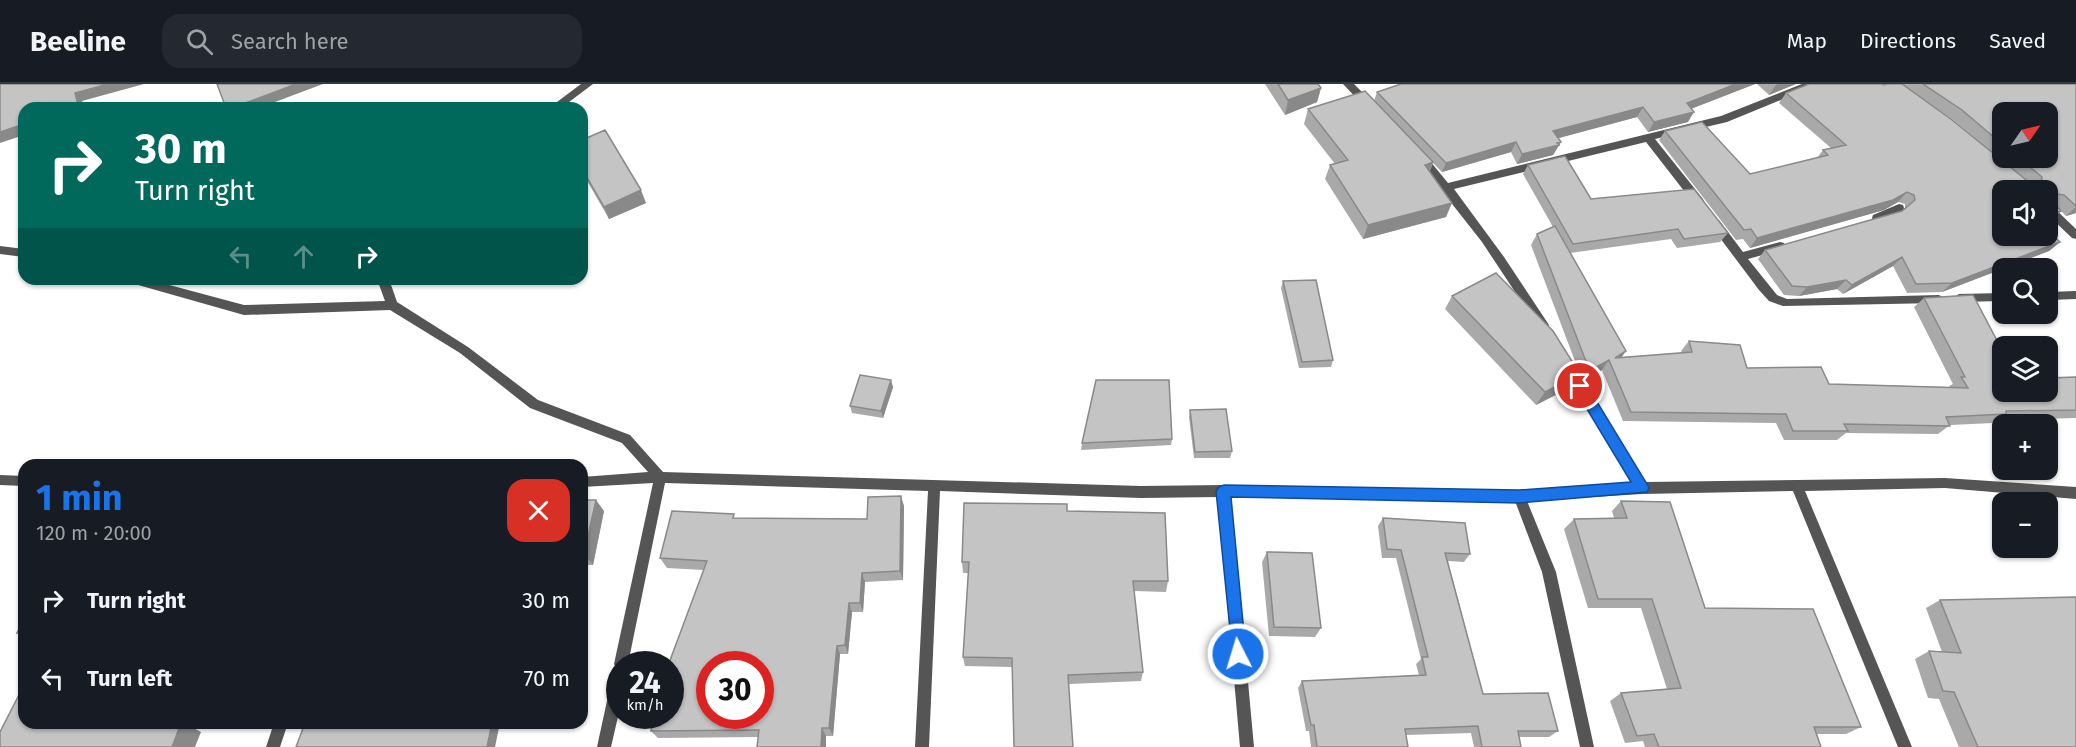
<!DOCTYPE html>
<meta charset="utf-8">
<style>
body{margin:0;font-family:"Fira Sans",sans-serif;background:#242831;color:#f1f3f6;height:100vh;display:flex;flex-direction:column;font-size:22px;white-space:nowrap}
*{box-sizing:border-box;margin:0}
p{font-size:20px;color:#9ea1a6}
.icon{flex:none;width:33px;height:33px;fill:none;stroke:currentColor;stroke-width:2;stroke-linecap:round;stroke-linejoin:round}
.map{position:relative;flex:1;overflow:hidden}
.panel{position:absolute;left:18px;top:375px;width:570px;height:270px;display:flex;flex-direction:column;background:#171b24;border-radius:18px;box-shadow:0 2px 4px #0004}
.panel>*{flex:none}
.top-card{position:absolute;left:18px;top:18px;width:570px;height:183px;border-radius:18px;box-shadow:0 2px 4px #0004;background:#00695c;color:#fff;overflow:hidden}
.needle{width:39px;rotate:56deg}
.controls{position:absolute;left:1992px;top:18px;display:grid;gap:12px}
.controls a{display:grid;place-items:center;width:66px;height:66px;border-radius:12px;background:#171b24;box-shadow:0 2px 4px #0004;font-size:30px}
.speed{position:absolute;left:606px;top:567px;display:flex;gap:12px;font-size:30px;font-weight:700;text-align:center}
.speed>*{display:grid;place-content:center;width:78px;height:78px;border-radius:50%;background:#171b24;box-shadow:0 2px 4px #0004;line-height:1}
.speed small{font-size:15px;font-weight:400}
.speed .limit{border:9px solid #d22;background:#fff;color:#111}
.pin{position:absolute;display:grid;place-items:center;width:51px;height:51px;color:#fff;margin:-26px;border:3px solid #fff;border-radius:50%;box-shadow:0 2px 6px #0007}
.me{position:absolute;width:66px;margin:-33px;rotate:355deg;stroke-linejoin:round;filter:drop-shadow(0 0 4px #0008)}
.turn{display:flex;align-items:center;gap:21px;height:126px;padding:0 18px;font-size:27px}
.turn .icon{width:78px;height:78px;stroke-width:2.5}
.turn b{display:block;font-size:42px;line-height:51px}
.lanes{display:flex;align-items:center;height:57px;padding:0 18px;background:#0003;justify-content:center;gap:30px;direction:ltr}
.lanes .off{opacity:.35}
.round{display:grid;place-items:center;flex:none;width:63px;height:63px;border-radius:18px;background:#242831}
.headline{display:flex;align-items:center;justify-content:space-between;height:102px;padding:0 18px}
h1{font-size:36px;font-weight:700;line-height:45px;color:#1a73e8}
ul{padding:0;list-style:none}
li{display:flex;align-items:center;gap:18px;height:78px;padding:0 18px}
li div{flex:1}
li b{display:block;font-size:22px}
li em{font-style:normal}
header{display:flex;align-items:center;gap:36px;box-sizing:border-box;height:84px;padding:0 30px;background:#171b24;border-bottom:2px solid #363941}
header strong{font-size:28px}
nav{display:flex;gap:33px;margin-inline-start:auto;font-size:21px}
.search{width:420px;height:54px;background:#242831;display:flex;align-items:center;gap:15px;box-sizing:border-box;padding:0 21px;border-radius:18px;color:#9ea1a6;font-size:22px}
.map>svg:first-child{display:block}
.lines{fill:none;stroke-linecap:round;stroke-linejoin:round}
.street{fill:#555;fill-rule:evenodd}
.wall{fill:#a9a9a9;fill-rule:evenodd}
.shaded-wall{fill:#898989}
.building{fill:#c4c4c4;stroke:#898989;stroke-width:1.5;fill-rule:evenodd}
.route{fill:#1a73e8;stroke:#114b97;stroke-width:1.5}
</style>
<header>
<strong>Beeline</strong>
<div class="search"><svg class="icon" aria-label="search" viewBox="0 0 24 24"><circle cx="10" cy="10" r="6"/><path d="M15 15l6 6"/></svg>Search here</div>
<nav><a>Map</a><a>Directions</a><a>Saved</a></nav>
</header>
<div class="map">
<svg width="2076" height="663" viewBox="0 0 2076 663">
<rect width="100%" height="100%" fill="#fff"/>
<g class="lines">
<path class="street" d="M 581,0 L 593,0 L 561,24 L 549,24 Z
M 1343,0 L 1354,0 L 1373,19 L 1373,23 L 1365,23 Z
M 1802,0 L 1817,0 L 1815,2 L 1727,38 L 1655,55 L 1703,115 L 1704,118 L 1703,121 L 1695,121 L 1646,58 L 1454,105 L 1504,173 L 1547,238 L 1549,241 L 1547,244 L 1539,244 L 1482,158 L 1416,74 L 1417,71 L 1425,71 L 1448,99 L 1721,32 Z
M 1899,120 L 1903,121 L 1904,124 L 1903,127 L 1881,137 L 1873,137 L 1872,134 L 1873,131 Z
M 2048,121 L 2052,122 L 2076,145 L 2076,155 L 2072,154 L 2048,131 Z
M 1715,135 L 1719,136 L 1743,168 L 1780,158 L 1784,159 L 1785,162 L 1784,165 L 1748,175 L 1777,211 L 1787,215 L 1939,211 L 1945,215 L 1939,219 L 1783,222 L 1769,217 L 1759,206 L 1711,142 L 1710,139 L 1711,136 Z
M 0,162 L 24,165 L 24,173 L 0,170 Z
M 125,195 L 147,195 L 244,221 L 385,217 L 377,195 L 389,195 L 397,218 L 468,263 L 538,316 L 630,351 L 663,388 L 1141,402 L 1224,401 L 1519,406 L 1632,399 L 1564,285 L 1562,282 L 1564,279 L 1572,279 L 1645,398 L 1945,394 L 2076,403 L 2076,415 L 1945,404 L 1805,407 L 1912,663 L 1898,663 L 1793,407 L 1642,410 L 1527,417 L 1556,488 L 1594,663 L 1580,663 L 1542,488 L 1515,417 L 1231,413 L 1254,663 L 1240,663 L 1218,413 L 1141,414 L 940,407 L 929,663 L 915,663 L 928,407 L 665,399 L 628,580 L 620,580 L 620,624 L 611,663 L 597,663 L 613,589 L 616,584 L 614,580 L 653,399 L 582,403 L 582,393 L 648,388 L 622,359 L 530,324 L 460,269 L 390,226 L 244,231 L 131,199 Z
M 2076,207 L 2076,215 L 2048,216 L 2048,208 Z
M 2002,209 L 2002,217 L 1959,218 L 1953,214 L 1959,210 Z
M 0,391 L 24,392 L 24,402 L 0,401 Z
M 274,639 L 288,639 L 280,663 L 266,663 Z"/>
</g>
<path class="wall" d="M 1265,0 L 1318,0 L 1321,4 L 1317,18 L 1285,31 Z
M 1400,0 L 1755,0 L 1691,25 L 1688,38 L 1648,48 L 1637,33 L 1558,54 L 1561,58 L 1553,71 L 1517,80 L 1511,68 L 1442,88 L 1433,79 L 1430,87 L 1446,133 L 1363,155 L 1325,95 L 1330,81 L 1335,80 L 1304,40 L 1308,25 L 1374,17 L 1377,8 Z
M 1757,0 L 1796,0 L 1769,11 Z
M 1887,0 L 2076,0 L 2076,129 L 2066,132 L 2061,127 L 2051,137 L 2048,106 L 2002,152 L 2060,158 L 2049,167 L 1942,208 L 1907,209 L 1893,182 L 1843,210 L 1837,205 L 1799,212 L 1784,211 L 1758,175 L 1765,166 L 1902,127 L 1905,124 L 1905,120 L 1898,118 L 1884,126 L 1750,164 L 1743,155 L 1736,156 L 1659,56 L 1665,47 L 1750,90 L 1817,74 L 1823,66 L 1831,64 L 1779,19 L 1786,9 L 1884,1 ZM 1933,22 L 1953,36 L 1980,58 ZM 2002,28 L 2048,74 L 2002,74 Z
M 582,56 L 646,119 L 609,135 L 582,88 Z
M 1528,81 L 1591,115 L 1728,149 L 1720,158 L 1677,164 L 1671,155 L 1570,169 L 1622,273 L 1682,269 L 1681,267 L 1689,257 L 1747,284 L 1829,300 L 1950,303 L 1949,302 L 1953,300 L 1914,223 L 1924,214 L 2002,308 L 2076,293 L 2076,334 L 1998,336 L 1993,339 L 1950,341 L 1938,350 L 1846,349 L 1837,356 L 1784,356 L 1776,339 L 1623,337 L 1602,286 L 1584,295 L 1578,285 L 1531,161 L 1537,150 L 1553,143 L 1523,90 Z
M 1283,197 L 1333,276 L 1331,283 L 1299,284 L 1281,204 Z
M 1452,212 L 1571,303 L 1536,321 L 1445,225 Z
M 893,303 L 883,334 L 852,329 L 850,322 Z
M 1190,326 L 1232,367 L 1230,374 L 1194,374 L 1189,333 Z
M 1172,355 L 1171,361 L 1081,366 L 1082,359 Z
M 582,416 L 604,427 L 593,481 L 582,481 Z
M 1621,417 L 1705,524 L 1861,643 L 1846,650 L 1817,650 L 1821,663 L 1645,663 L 1643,657 L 1625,659 L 1610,617 L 1621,609 L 1667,605 L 1641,524 L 1588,524 L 1564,445 L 1574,435 L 1614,434 L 1612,427 Z
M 904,422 L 903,496 L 865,498 L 863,528 L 852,528 L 848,570 L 840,570 L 833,652 L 759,653 L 658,654 L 651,647 L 669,579 L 704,486 L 667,484 L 660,474 L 736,434 L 867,435 Z
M 1067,427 L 1168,497 L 1166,508 L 1134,507 L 1143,588 L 1141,597 L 1069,600 L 1012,583 L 965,582 L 963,573 L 968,489 L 963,489 L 962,478 Z
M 1383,434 L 1470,470 L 1464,478 L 1448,477 L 1483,610 L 1558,647 L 1549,653 L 1519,653 L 1521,663 L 1474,663 L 1471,649 L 1406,651 L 1408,663 L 1311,663 L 1309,647 L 1306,647 L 1298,604 L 1302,597 L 1419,591 L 1416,580 L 1421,575 L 1396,474 L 1382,474 L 1378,442 Z
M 1267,468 L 1321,544 L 1315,553 L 1269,552 L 1262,478 Z
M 1940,516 L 2076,663 L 1959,663 L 1939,615 L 1928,614 L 1915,575 L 1929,567 L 1942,568 L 1926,524 Z"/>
<path class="shaded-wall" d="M 108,0 L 144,0 L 82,17 L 84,24 L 70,24 L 75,9 Z
M 296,0 L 323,0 L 259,24 L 232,24 Z
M 1736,0 L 1755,0 L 1680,29 L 1687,19 Z
M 1778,0 L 1796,0 L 1769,11 L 1776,1 Z
M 1321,4 L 1317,18 L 1285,31 L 1288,16 Z
M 1643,23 L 1637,33 L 1548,57 L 1553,47 Z
M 1694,28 L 1688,38 L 1648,48 L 1654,38 Z
M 24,40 L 24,51 L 0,59 L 0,48 Z
M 1516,58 L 1511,68 L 1442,88 L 1446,79 Z
M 1561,58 L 1553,71 L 1517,80 L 1522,70 Z
M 1433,78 L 1427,93 L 1425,81 Z
M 641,106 L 646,119 L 609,135 L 604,123 Z
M 1907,108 L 1898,118 L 1884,126 L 1750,164 L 1757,154 Z
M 1452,119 L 1446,133 L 1363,155 L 1368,141 Z
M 2076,123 L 2076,129 L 2066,132 Z
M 2061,127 L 2051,137 L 2048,137 L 2048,131 Z
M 2060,158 L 2049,167 L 1942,208 L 1952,199 Z
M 1902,173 L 1893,182 L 1843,210 L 1852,201 Z
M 1846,196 L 1837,205 L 1799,212 L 1807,203 Z
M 1626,267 L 1619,277 L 1615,274 Z
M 1609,276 L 1602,286 L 1584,295 L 1591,286 Z
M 1580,290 L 1571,303 L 1536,321 L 1545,308 Z
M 891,296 L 893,303 L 883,334 L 881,327 Z
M 901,412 L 904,422 L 903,496 L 900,487 Z
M 596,416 L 604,427 L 593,481 L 584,470 Z
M 862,489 L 865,498 L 863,528 L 860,519 Z
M 849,519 L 852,528 L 848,570 L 845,561 Z
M 837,562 L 840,570 L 833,652 L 829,644 Z
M 171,639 L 193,639 L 192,643 L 201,648 L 195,663 L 172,663 Z
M 492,639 L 500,639 L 495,663 L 487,663 Z
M 822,644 L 826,652 L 826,663 L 821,663 Z"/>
<path class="building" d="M 0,0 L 108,0 L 75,9 L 78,21 L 70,24 L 24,24 L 24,40 L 0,48 Z
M 217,0 L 296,0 L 232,24 L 226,24 Z
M 1278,0 L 1318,0 L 1321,4 L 1288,16 Z
M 1401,0 L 1736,0 L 1687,19 L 1694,28 L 1654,38 L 1643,23 L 1553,47 L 1561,58 L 1557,59 L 1559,61 L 1522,70 L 1516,58 L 1446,79 L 1377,8 Z
M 1809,0 L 1882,0 L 1884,1 L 1887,0 L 1902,0 L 1952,36 L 2030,99 L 2041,99 L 2042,93 L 2019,74 L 2048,74 L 2048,28 L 2002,28 L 2002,60 L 1962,26 L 1923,0 L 2076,0 L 2076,122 L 2064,111 L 2057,110 L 2056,121 L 2061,127 L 2048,131 L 2048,106 L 2002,106 L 2002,152 L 2048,152 L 2048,147 L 2060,158 L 1952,199 L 1916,200 L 1902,173 L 1852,201 L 1846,196 L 1807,203 L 1792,202 L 1765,166 L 1902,127 L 1915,116 L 1914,111 L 1907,108 L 1893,116 L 1757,154 L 1751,145 L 1744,146 L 1665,47 L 1702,38 L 1750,90 L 1828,71 L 1823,66 L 1846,61 L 1786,9 Z
M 1365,7 L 1433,78 L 1425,81 L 1452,119 L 1368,141 L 1330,81 L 1348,76 L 1308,25 Z
M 605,46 L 641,106 L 604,123 L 582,85 L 582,56 Z
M 1565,72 L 1591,115 L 1694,105 L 1728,149 L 1684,155 L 1678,145 L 1573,160 L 1528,81 Z
M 1555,142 L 1626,267 L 1615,274 L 1692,268 L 1689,257 L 1740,261 L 1747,284 L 1821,283 L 1829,300 L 1968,304 L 1961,293 L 1965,293 L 1924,214 L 1973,211 L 2002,266 L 2002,308 L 2048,308 L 2048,294 L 2076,293 L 2076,326 L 2006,327 L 2006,330 L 1946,333 L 1950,342 L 1844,340 L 1848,347 L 1793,347 L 1786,330 L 1631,328 L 1609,276 L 1591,286 L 1585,275 L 1537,150 Z
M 1496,189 L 1553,247 L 1580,290 L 1545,308 L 1452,212 Z
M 1316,196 L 1333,276 L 1302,278 L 1283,197 Z
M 860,291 L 891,296 L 881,327 L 850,322 Z
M 1096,296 L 1169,296 L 1172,355 L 1082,359 Z
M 1226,325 L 1232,367 L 1195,368 L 1190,326 Z
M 901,412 L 900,487 L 862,489 L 860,519 L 849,519 L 845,561 L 837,562 L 829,644 L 822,644 L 821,663 L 757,663 L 759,646 L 651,647 L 653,632 L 670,632 L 670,580 L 662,580 L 663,579 L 669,579 L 707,477 L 660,474 L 672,427 L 734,430 L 733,434 L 867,435 L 868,413 ZM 710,580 L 760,580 L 760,632 L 710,632 Z
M 582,416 L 596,416 L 584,470 L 582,470 Z
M 1621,417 L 1670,418 L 1705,524 L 1813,525 L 1861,643 L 1814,643 L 1821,663 L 1659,663 L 1654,650 L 1637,652 L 1621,609 L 1681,604 L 1652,515 L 1598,515 L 1574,435 L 1627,434 Z
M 964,419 L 1067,420 L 1067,427 L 1165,429 L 1168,497 L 1133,497 L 1143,588 L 1068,591 L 1073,663 L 1014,663 L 1012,574 L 963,573 L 969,478 L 962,478 Z
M 1383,434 L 1465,439 L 1470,470 L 1445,469 L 1483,610 L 1548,609 L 1558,647 L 1518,647 L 1521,663 L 1482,663 L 1478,642 L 1405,645 L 1408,663 L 1317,663 L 1314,641 L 1311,641 L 1302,597 L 1426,591 L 1422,573 L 1428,573 L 1401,466 L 1387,465 Z
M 1267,468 L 1312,469 L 1321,544 L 1274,543 Z
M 2076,513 L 2076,663 L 1978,663 L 1954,608 L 1943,607 L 1929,567 L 1961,569 L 1940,516 Z
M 24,535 L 24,548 L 17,549 Z
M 24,601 L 24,639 L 181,639 L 172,663 L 0,663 L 0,648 Z
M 305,639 L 492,639 L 487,663 L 296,663 Z"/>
<path class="route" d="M 1580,296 L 1585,298 L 1647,400 L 1649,404 L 1647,408 L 1519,419 L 1231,413 L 1246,570 L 1244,575 L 1238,577 L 1233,575 L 1216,407 L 1219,403 L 1224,401 L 1519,406 L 1631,398 L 1573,302 Z"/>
</svg>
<div class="controls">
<a><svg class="needle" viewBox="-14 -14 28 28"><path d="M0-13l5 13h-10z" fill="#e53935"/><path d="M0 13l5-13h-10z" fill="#9ea1a6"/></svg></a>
<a><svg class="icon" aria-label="sound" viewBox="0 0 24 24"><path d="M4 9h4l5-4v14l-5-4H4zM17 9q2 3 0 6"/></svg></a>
<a><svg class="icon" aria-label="search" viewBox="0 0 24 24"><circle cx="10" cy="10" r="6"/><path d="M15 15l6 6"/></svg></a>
<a><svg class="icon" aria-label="layers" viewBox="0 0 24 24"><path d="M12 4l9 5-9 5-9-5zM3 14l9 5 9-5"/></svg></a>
<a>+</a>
<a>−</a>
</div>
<div class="speed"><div>24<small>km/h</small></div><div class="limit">30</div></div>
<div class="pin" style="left:1580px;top:302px;background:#d93025"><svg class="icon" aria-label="arrive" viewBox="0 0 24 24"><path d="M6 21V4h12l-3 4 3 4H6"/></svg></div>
<svg class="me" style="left:1238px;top:570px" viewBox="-20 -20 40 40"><circle r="17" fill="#1a73e8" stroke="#fff" stroke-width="3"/><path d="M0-11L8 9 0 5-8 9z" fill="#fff"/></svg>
<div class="top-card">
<div class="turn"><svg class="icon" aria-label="right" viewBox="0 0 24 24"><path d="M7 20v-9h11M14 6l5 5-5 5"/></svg><div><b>30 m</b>Turn right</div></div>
<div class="lanes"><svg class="icon off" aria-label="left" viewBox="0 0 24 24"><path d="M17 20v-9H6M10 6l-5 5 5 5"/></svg><svg class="icon off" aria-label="ahead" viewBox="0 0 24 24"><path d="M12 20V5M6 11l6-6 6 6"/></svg><svg class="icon" aria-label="right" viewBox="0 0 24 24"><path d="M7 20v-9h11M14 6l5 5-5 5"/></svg></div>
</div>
<section class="panel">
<div class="headline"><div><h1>1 min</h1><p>120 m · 20:00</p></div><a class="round" style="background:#d93025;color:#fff"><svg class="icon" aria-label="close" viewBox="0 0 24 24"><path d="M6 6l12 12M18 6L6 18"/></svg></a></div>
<ul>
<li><svg class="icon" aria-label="right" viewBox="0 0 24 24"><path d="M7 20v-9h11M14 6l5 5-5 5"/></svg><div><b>Turn right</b></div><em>30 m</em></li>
<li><svg class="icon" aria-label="left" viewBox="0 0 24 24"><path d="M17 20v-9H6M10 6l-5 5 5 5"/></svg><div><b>Turn left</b></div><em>70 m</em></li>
</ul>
</section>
</div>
